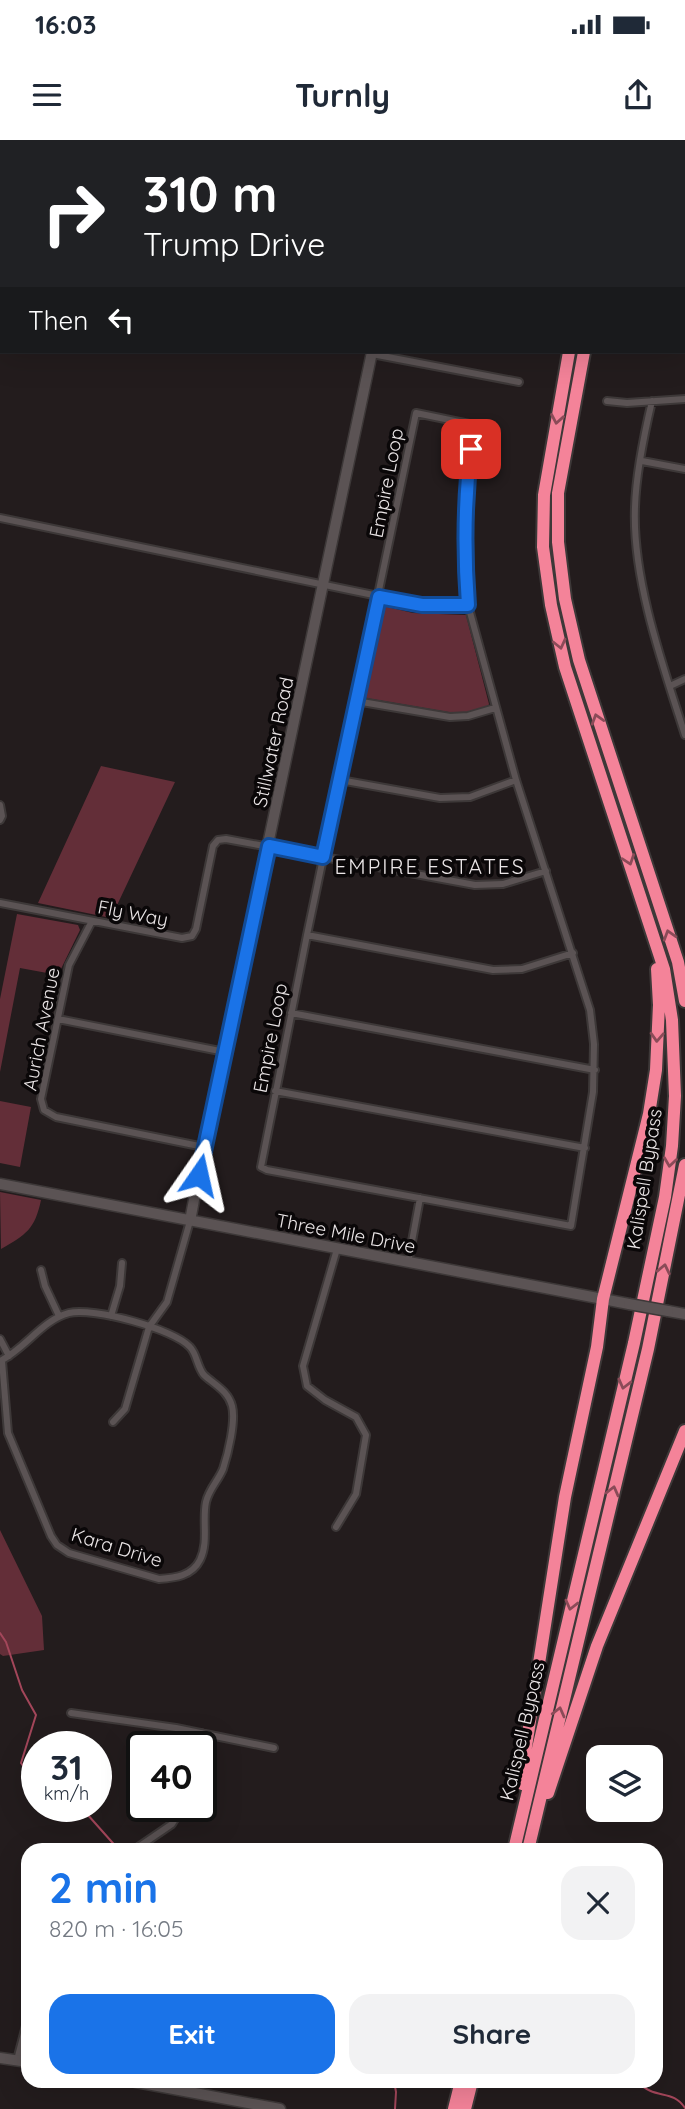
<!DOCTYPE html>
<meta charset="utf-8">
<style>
body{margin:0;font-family:Quicksand,sans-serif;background:#f2f2f3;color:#1f2937;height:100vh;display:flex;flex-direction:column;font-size:26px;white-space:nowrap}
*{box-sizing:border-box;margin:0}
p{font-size:23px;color:#747a83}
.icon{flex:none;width:38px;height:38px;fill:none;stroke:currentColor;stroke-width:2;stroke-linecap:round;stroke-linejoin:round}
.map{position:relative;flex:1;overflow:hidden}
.drawer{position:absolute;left:21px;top:1703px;width:642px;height:245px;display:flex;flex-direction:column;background:#fff;border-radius:21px;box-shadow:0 7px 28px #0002}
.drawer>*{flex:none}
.hud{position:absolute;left:0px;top:0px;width:686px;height:214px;box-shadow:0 7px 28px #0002;background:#202124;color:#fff;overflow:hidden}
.fabs{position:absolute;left:586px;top:1605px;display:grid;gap:14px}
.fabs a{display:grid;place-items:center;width:77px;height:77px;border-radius:14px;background:#fff;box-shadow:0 7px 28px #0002;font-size:35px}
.speed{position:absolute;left:21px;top:1591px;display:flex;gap:14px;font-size:35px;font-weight:700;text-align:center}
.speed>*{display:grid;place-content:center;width:91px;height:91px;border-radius:50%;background:#fff;box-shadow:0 7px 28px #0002;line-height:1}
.speed small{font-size:18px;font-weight:400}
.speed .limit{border:4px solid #111;border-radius:10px;background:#fff;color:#111}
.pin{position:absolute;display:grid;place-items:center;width:60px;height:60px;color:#fff;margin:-30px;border-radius:14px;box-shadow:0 4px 10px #0006}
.me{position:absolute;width:77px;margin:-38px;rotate:11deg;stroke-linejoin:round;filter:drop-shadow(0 0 5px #0008)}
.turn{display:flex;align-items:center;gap:24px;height:147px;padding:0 28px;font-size:32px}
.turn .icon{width:91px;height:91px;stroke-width:2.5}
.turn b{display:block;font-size:49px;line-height:60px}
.then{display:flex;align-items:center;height:66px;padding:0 28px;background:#0003;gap:14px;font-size:26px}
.round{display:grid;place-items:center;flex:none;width:74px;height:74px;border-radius:21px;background:#f2f2f3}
.overview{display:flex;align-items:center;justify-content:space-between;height:119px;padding:0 28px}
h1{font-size:42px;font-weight:800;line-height:52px;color:#1a73e8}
.cta{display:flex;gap:14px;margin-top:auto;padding:14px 28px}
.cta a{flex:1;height:80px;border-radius:21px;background:#1a73e8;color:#fff;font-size:28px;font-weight:800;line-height:80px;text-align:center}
.cta a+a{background:#f2f2f3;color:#1f2937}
.status{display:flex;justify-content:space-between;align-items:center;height:49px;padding:0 35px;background:#fff;direction:ltr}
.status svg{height:19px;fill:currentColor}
header{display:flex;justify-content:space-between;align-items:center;height:91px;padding:0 28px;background:#fff;font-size:32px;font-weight:800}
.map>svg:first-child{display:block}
.green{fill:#632e38}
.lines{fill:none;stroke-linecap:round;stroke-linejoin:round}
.stream{stroke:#a3465a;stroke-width:2}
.street-casing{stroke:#3d3838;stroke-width:10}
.secondary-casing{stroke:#3d3838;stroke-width:13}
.highway-casing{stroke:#3d3838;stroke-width:16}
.street{stroke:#5b5354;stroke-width:6}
.secondary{stroke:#5b5354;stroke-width:10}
.highway{stroke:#f48399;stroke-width:12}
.secondary-bridge-casing{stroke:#3d3838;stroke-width:13;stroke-linecap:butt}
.secondary-bridge{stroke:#5b5354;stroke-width:10}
.oneway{stroke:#8b4b58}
.route-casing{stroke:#114b97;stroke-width:18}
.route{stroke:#1a73e8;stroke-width:12}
.labels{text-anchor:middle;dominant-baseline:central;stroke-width:7;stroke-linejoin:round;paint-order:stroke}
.street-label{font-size:19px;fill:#ebe6e7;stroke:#0a0708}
.neighbourhood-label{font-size:21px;letter-spacing:2px;fill:#ebe6e7;stroke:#0a0708}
</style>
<div class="status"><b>16:03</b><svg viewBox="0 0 49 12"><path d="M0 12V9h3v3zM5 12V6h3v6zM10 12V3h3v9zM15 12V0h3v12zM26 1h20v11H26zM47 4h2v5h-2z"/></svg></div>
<header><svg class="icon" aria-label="menu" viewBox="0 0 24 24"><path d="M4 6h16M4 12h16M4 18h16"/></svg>Turnly<svg class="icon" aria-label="share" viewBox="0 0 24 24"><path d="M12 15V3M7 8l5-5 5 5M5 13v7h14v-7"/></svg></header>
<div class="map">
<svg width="685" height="1969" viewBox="0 0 685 1969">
<rect width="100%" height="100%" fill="#231c1d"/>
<path class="green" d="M 383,466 L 413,473 L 466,475 L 489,564 L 488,567 L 460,574 L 366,558 L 364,555 Z
M 101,626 L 175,642 L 111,778 L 38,763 Z
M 17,774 L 78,785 L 80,790 L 58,835 L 20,828 L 0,932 L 0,859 Z
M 0,961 L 31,967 L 20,1027 L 0,1023 Z
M 0,1052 L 41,1060 C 35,1089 26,1095 1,1109 Z
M 0,1390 L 42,1476 L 44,1510 L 3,1516 L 0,1514 Z"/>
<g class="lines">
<path class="stream" d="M 0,1493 L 6,1502 L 22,1550 L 36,1575 L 21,1623 L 37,1645
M 76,1666 L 87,1674 L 119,1710
M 394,1941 L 396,1952 L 395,1969
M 637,1941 C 655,1961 672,1948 685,1968"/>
<defs>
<path id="street" d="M 372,214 L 519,242
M 607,261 L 627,263 L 685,259
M 652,261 C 644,295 636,332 635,367 C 632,439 663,526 685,595
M 416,273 L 474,285 L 465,357 L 464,410 L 468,465 L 516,640 L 590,870 L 594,904 L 593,952 L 571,1086 L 267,1030 L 261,1027 L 307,795 Z
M 642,321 L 685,329
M 0,378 L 422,465 L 468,465
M 670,546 L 685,539
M 356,561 L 450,577 L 468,576 L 495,568
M 340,640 L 440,658 L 470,657 L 516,640
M 0,665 L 2,676 L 0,680
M 0,763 L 182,798 L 192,796 L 196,789 L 213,706 L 218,700 L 226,699 L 475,745 L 503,744 L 546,731
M 92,781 L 69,825 L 41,959 L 44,970 L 56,977 L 204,1007
M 307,795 L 493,830 L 522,829 L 573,813
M 291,873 L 595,930
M 58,879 L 225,912
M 275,951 L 585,1008
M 408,1123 L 420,1058
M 41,1130 L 45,1146 L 59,1176
M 111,1176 L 120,1146 L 122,1123
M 0,1199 L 9,1216
M 0,1221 C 25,1209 42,1180 69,1173 C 93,1167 174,1189 190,1207 C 197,1214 197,1227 204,1235 C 215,1245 228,1251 232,1266 C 236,1281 228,1314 223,1329 C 218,1341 209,1349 206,1362 C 202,1381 209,1402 200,1420 C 192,1436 175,1438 159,1439 L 69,1413 L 57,1405 L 51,1396 L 8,1293 L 2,1221
M 113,1282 L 125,1269 L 149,1187 L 167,1162 L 190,1081
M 336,1387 L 356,1354 L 366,1295 L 356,1277 L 325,1260 L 307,1246 L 303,1226 L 337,1109
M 71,1573 L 176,1588 L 274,1608
M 198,1606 L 202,1593
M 134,1710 L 172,1684 L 183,1666
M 17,1920 L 28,1878"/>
<path id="secondary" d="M 415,2 L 416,0
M 0,1044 L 629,1164
M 190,1081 L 204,1007 L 372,212
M 668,1171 L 685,1174
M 0,1918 L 28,1922
M 131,1941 L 280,1969"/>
<path id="highway" d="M 610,2 L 610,0
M 623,2 L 623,0
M 584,212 L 558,353 L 558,402 L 565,459 L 579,520 L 678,822 L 685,861
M 522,1644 L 525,1613 L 565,1357 L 597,1207 L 603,1159 L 649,974 L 656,930 L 659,865 L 657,829
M 548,1653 L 597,1506 L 685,1291
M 514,1710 L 634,1203 L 665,1057 L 672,1006 L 675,956 L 672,880 L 664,829 L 565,527 L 551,465 L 543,407 L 544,355 L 569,212
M 528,1710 L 648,1209 L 685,1025
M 454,1969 L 461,1941
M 465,1969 L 472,1941"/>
</defs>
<use href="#street" class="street-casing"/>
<use href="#secondary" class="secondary-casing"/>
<use href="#highway" class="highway-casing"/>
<use href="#street" class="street"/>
<use href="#secondary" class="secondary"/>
<use href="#highway" class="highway"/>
<defs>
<path id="secondary-bridge" d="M 629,1164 L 668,1171"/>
</defs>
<use href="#secondary-bridge" class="secondary-bridge-casing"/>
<use href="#secondary-bridge" class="secondary-bridge"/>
</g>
<defs><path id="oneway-chevron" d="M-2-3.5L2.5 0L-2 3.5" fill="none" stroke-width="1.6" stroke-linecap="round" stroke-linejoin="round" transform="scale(1.75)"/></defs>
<g class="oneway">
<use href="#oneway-chevron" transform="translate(557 279) rotate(100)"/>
<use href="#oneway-chevron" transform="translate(560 504) rotate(77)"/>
<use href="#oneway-chevron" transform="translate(597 579) rotate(-107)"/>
<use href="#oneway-chevron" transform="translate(629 720) rotate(71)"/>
<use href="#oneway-chevron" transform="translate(669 795) rotate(-107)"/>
<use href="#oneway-chevron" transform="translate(657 897) rotate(93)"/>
<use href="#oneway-chevron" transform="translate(670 1022) rotate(98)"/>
<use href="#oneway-chevron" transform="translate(664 1129) rotate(-78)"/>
<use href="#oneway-chevron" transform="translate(624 1244) rotate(104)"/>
<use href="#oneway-chevron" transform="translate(613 1351) rotate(-76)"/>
<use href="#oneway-chevron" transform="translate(571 1465) rotate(104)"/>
<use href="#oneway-chevron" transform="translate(559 1572) rotate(-76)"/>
</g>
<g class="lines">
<defs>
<path id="route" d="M 199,1035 L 269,706 L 323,717 L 379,457 L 422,465 L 468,465 C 464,411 464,363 471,309"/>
</defs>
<use href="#route" class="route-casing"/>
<use href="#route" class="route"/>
</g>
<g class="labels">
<g class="street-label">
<text transform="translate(386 343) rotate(-79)">Empire Loop</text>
<text transform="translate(273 602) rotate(-78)">Stillwater Road</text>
<text transform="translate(133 773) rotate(11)">Fly Way</text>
<text transform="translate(41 889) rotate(-79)">Aurich Avenue</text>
<text transform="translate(270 898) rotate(-79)">Empire Loop</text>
<text transform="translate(644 1039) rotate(-81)">Kalispell Bypass</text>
<text transform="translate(346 1093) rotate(11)">Three Mile Drive</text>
<text transform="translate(117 1407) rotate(17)">Kara Drive</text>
<text transform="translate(522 1591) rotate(-77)">Kalispell Bypass</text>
</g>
<g class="neighbourhood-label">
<text x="430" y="726">EMPIRE ESTATES</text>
</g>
</g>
</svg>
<div class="fabs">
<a><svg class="icon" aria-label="layers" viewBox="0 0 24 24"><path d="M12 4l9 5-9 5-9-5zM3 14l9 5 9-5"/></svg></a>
</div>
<div class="speed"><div>31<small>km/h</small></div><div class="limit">40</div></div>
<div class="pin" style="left:471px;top:309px;background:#d93025"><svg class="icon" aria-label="arrive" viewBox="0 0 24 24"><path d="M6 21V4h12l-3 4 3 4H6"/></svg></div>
<svg class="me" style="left:199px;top:1035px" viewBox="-20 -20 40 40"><path d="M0-17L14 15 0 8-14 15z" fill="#1a73e8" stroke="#fff" stroke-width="4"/></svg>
<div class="hud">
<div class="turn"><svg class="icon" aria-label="right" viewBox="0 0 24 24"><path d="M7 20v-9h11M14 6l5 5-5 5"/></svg><div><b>310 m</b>Trump Drive</div></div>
<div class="then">Then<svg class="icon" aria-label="left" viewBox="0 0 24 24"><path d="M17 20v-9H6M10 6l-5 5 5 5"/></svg></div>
</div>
<section class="drawer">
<div class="overview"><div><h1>2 min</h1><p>820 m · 16:05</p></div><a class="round"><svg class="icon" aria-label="close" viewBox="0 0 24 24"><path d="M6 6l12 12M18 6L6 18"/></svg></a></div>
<div class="cta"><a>Exit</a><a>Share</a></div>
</section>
</div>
